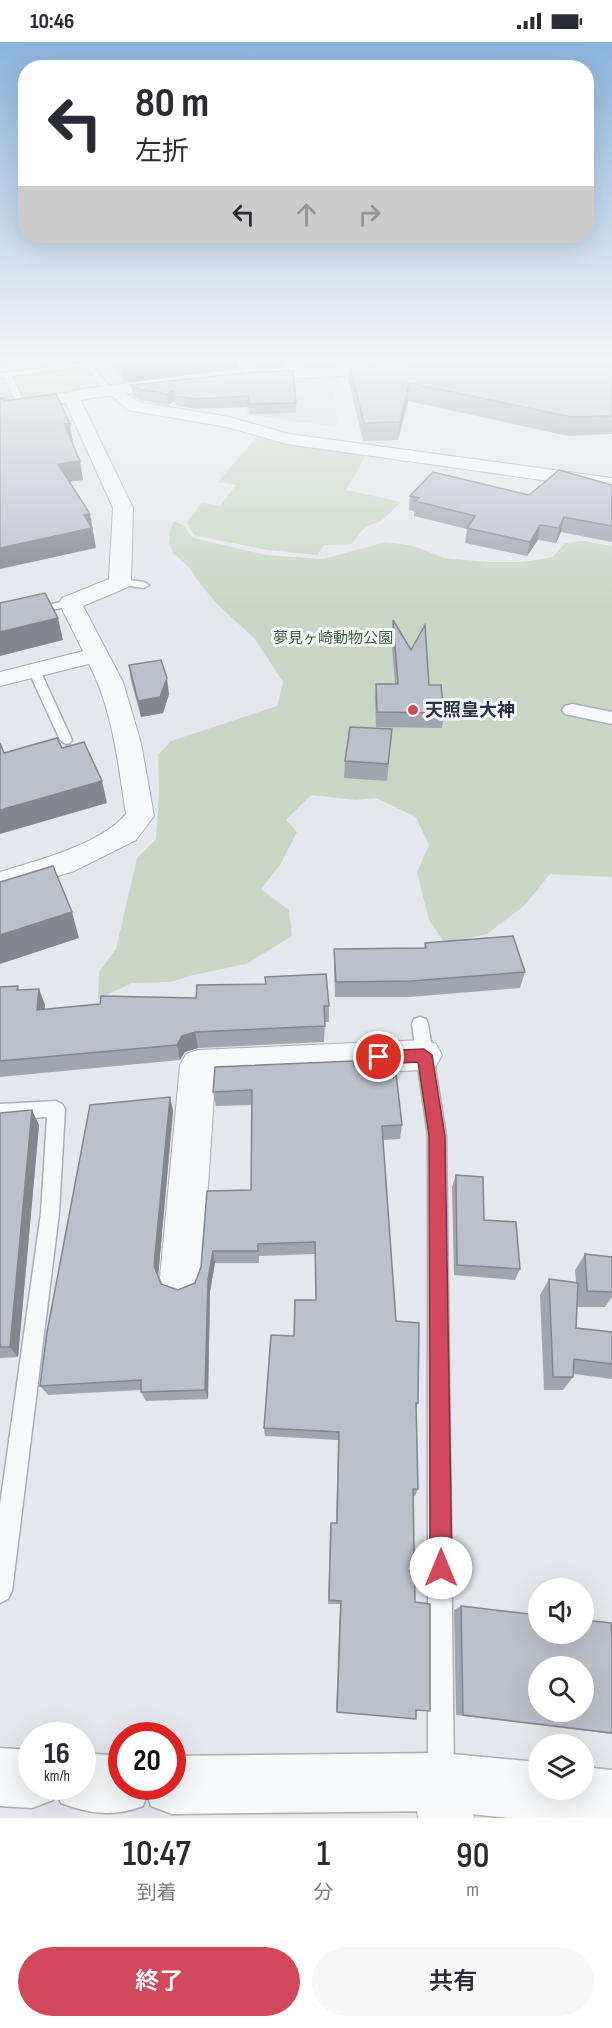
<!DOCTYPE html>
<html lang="ja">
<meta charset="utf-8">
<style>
body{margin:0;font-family:"Sofia Sans Condensed","Noto Sans JP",sans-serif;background:#f7f7f7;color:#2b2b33;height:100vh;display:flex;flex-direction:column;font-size:22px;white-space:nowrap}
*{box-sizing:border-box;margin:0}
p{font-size:20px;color:#7c7c81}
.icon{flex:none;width:33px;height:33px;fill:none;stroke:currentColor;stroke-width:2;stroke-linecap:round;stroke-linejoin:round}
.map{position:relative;height:1776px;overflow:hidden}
.drawer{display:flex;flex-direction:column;background:#fff;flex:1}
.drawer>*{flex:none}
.guide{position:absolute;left:18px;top:18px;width:576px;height:183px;border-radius:24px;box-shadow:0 6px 24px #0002;background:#fff;color:#2b2b33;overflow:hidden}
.tools{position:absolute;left:528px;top:1536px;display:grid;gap:12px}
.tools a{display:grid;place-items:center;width:66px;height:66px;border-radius:50%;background:#fff;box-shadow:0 6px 24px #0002;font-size:30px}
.speed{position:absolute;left:18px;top:1680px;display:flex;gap:12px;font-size:30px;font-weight:700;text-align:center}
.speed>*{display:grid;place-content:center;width:78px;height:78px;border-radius:50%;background:#fff;box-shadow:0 6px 24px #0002;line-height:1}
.speed small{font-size:15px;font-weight:400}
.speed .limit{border:9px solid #d22;background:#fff;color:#111}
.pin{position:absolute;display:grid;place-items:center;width:51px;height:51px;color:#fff;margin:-26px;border:3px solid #fff;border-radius:50%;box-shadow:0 2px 6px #0007}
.me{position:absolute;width:66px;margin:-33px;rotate:0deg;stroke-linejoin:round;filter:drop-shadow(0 0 4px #0008)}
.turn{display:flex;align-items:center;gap:21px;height:126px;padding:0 18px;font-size:27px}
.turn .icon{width:78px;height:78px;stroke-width:2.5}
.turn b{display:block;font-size:42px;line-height:51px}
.lanes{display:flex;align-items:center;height:57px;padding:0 18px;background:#0003;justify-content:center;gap:30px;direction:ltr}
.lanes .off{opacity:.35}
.eta{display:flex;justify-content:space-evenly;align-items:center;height:102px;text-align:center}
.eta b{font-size:36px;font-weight:600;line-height:42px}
.action{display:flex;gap:12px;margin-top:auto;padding:12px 18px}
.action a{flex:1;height:69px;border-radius:36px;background:#d1495b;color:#fff;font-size:24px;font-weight:600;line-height:69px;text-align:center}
.action a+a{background:#f7f7f7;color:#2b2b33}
.status{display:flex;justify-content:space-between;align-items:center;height:42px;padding:0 30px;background:#fff;direction:ltr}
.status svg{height:16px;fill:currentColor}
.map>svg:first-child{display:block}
.built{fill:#d2d6de}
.green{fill:#c9d6c5}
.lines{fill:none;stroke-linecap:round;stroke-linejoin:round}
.service-casing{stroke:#a9aeb7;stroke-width:3}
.pedestrian-casing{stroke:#a9aeb7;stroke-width:3}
.minor-casing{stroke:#a9aeb7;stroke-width:2}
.tertiary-casing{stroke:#a9aeb7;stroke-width:3}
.service{fill:#f7f8fa;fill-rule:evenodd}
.pedestrian{fill:#f7f8fa;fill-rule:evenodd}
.minor{fill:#f7f8fa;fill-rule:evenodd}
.tertiary{fill:#f7f8fa;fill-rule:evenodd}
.wall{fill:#a1a5ae}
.shaded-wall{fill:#83868d}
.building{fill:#bbc0ca;stroke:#83868d;stroke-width:1.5;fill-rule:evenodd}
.route{fill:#d1495b;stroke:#882f3b;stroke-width:1.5}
.poi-dot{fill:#d1495b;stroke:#f4f6f9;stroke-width:2}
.labels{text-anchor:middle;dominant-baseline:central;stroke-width:6;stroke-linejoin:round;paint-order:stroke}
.far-park-label{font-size:15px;fill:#3f6138;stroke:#f4f6f9}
.poi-label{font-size:18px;font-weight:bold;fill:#2b3445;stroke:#f4f6f9;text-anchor:start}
</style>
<div class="status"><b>10:46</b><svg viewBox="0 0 49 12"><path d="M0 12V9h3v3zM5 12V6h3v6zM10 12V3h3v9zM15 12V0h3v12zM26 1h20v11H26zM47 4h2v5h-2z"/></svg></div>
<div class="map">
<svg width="612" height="1776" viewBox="0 0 612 1776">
<rect width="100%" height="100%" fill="#e4e7ec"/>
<path class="built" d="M 338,335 L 335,352 L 337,385 L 247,373 L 247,339 Z"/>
<path class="green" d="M 0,316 L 112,316 L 128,341 L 0,362 Z
M 258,393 L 279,400 L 367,412 L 346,448 L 401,460 L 381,479 L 365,485 L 351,502 L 324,503 L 317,513 L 267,508 L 194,493 L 187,480 L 202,461 L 220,464 L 236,443 L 218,440 Z
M 174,479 L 183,483 L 193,496 L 266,513 L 323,517 L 386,500 L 414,504 L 444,516 L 489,520 L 523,520 L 553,515 L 565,501 L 584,499 L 612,504 L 612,835 L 550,832 L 524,864 L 487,892 L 445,901 L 429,878 L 417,830 L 429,803 L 416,775 L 376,756 L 356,758 L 311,753 L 286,778 L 297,790 L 280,823 L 261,847 L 289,868 L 292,894 L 246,922 L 193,933 L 170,940 L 132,941 L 98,957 L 99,930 L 116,907 L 137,816 L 156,797 L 159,748 L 158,713 L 171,699 L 277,664 L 283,640 L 255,597 L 216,561 L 197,538 L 190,526 L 174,512 L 169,501 L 170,489 Z"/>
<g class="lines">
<defs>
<path id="service" d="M 89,320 L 111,347 L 111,351 L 105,351 L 87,324 L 12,334 L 26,364 L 22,366 L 18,364 L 4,335 L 0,335 L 0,331 Z
M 120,537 L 144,540 L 149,543 L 144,546 L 116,542 L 116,538 Z
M 70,558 L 75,561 L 74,563 L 0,580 L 0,574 Z
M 34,625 L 40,628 L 72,698 L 70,701 L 66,702 L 60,698 L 28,628 Z
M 420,975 L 426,977 L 428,982 L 446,1094 L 454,1731 L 450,1740 L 441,1744 L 432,1740 L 428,1731 L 428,1094 L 412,982 L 414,977 Z
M 56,1059 L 62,1062 L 65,1067 L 59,1171 L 12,1549 L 8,1557 L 0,1561 L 0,1463 L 41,1171 L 47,1075 L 0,1078 L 0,1062 Z"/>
<path id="pedestrian" d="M 572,662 L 612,670 L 612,682 L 565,672 L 562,668 L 565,664 Z"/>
<path id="minor" d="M 233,316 L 249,316 L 263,333 L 261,336 L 249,336 Z
M 300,316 L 322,316 L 284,334 L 278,336 L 270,331 Z
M 113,343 L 139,360 L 229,375 L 289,392 L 612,436 L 612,448 L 287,402 L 227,385 L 128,368 L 105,348 Z
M 71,350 L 79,355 L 133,466 L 131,540 L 128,545 L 83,564 L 123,640 L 141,701 L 154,774 L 136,798 L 74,829 L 0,852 L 0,830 C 38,818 100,803 126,772 C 118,722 113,668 89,622 L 0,644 L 0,630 L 83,609 L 59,561 L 62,556 L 109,537 L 113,466 L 63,355 Z
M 424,998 L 436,1002 L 442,1013 L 436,1024 L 424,1028 L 215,1037 L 202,1236 L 196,1251 L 181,1257 L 166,1251 L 160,1236 L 180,1023 L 186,1012 L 198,1008 Z
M 441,1712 L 461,1720 L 469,1740 L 474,1776 L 418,1776 L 413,1740 L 421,1720 Z"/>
<path id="tertiary" d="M 394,323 L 400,325 L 402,328 L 400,331 L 248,338 L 240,333 L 248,328 Z
M 176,335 L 184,340 L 182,344 L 91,356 L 0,373 L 0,363 L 91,346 Z
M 0,1706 L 32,1708 L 32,1744 L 82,1744 L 82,1711 L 122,1714 L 122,1744 L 172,1744 L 172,1714 L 441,1711 L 538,1720 L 538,1748 L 584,1748 L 584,1725 L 612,1728 L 612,1776 L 509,1776 L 441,1769 L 172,1772 L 151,1764 L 147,1753 L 143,1764 C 115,1775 89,1772 61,1761 L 56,1748 L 53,1758 L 32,1766 L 0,1764 Z"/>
</defs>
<use href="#service" class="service-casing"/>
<use href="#pedestrian" class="pedestrian-casing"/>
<use href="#minor" class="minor-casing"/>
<use href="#tertiary" class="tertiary-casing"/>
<use href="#service" class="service"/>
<use href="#pedestrian" class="pedestrian"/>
<use href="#minor" class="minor"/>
<use href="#tertiary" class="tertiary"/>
</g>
<path class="wall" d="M 110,316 L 239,316 L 239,327 L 124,340 Z
M 251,316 L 291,316 L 291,318 L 277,325 L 260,326 Z
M 343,316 L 612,316 L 612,392 L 568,394 L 408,359 L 398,398 L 363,399 L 348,337 L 349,323 L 345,323 Z
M 255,330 L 296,361 L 296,371 L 249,372 L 248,365 L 196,367 L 177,364 L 174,359 L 168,363 L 140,358 L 133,353 L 131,343 Z
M 612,443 L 612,500 L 561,490 L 556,501 L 538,498 L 527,514 L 465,501 L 467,487 L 414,474 L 414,469 L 409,468 L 410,454 L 529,453 Z
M 393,578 L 444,671 L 442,686 L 376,685 L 375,657 L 376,642 L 395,642 L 391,593 Z
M 129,623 L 169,652 L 163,671 L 141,675 L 131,639 Z
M 392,687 L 387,739 L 344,736 L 345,719 Z
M 425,901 L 525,930 L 520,946 L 409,955 L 335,955 L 334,923 L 334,907 L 424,906 Z
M 18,944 L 19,948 L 39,947 L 45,963 L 45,967 L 329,964 L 329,980 L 325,980 L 324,1000 L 198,1006 L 185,1010 L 180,1018 L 0,1035 L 0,945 Z
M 354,1024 L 402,1083 L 400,1097 L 383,1098 L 396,1279 L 418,1361 L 416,1367 L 418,1447 L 415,1454 L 413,1454 L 415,1560 L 430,1669 L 416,1668 L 416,1677 L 336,1670 L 340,1562 L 328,1562 L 330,1487 L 331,1481 L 336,1481 L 338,1398 L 265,1394 L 264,1386 L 294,1294 L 316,1258 L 315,1212 L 259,1214 L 259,1221 L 215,1221 L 210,1249 L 208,1357 L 146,1359 L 141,1350 L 141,1348 L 48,1353 L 40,1344 L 170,1055 L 173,1069 L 158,1234 L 161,1242 L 178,1248 L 195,1241 L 201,1225 L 251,1148 L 252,1063 L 216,1064 L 213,1050 Z
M 0,1071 L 39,1083 L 18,1315 L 0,1316 Z
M 456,1133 L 484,1178 L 520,1227 L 515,1238 L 454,1233 L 452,1145 Z
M 585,1212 L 612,1215 L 612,1255 L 605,1265 L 577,1265 L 576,1286 L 612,1290 L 612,1337 L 574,1332 L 573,1335 L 563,1348 L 544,1348 L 540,1253 L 549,1237 L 576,1240 L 575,1228 Z
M 461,1564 L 612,1596 L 612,1692 L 456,1673 L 454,1568 Z"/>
<path class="shaded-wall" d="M 0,316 L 66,316 L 0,325 Z
M 181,316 L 239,316 L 239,327 L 124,340 L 121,322 Z
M 277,316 L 291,316 L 291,318 L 277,325 Z
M 409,341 L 408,359 L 398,398 L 400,380 Z
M 173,348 L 174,359 L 168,363 L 167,352 Z
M 64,382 L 70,382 L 73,400 L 68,401 Z
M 80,419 L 83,438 L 62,441 L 58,422 Z
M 90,472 L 96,506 L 0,527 L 0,506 L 84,473 Z
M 564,475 L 561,490 L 556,501 L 559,486 Z
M 540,483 L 538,498 L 527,514 L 530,500 Z
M 58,576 L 63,598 L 0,614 L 0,590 Z
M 167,636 L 169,652 L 163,671 L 141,675 L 138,659 Z
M 102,739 L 107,761 L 0,792 L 0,768 Z
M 72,870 L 79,896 L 0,922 L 0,893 Z
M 39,947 L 45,963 L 43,984 L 37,968 Z
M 195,990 L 198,1006 L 185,1010 L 180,1018 L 177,1003 L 182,994 Z
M 170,1055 L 173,1069 L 158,1236 L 154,1224 Z
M 32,1068 L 39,1083 L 18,1315 L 10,1305 Z
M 213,1209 L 215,1221 L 210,1249 L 208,1357 L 205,1348 L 208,1238 Z"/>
<path class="building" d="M 118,316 L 181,316 L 121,322 Z
M 481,316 L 612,316 L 612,374 L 572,375 L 409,341 L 400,380 L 364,381 L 349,320 Z
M 293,329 L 296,361 L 248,362 L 248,354 L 195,357 L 176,354 L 173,348 L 167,352 L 138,347 L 131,343 L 255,330 Z
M 56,352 L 70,382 L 64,382 L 80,419 L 58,422 L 90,472 L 84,473 L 92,486 L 0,506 L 0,356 L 3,356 L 4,359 Z
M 559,428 L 612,443 L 612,484 L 564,475 L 559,486 L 540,483 L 530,500 L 467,486 L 475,474 L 415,459 L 419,456 L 410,454 L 433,430 L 529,453 Z
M 45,551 L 58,576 L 0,590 L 0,561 Z
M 393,578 L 411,608 L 425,583 L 429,643 L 441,643 L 444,671 L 377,670 L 376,642 L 398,642 Z
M 161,618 L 167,636 L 160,655 L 138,659 L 129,623 Z
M 350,685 L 392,687 L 388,722 L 345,719 Z
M 57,696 L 62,706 L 84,700 L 102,739 L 0,768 L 0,701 L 4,711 Z
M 53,824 L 72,870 L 0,893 L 0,840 Z
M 513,894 L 525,930 L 411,939 L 336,940 L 334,907 L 426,906 L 425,901 Z
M 326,932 L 329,964 L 324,964 L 325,984 L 195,990 L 182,994 L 177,1003 L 0,1019 L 0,945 L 18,944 L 17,948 L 39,947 L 37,968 L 100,962 L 101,954 L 196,956 L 197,943 L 266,942 L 265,935 Z
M 353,1019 L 354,1024 L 395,1023 L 402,1083 L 382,1084 L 396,1279 L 419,1281 L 418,1361 L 416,1361 L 418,1447 L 413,1447 L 415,1560 L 430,1562 L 430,1669 L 416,1668 L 416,1677 L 337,1670 L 341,1559 L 329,1558 L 331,1481 L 337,1481 L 339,1390 L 264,1386 L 271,1293 L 294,1294 L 295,1258 L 316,1258 L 315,1200 L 258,1202 L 258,1209 L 213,1209 L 208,1238 L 205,1348 L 141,1350 L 141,1338 L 40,1344 L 47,1290 L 90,1063 L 170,1055 L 154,1224 L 161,1242 L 178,1248 L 195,1241 L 201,1225 L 207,1149 L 251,1148 L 252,1048 L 213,1050 L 215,1025 Z
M 32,1068 L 10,1305 L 0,1305 L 0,1071 Z
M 456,1133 L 483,1135 L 484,1178 L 516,1180 L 520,1227 L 457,1223 Z
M 585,1212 L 612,1215 L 612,1250 L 587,1249 Z
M 549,1237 L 578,1241 L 576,1286 L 612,1290 L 612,1322 L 574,1317 L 573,1335 L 553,1335 Z
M 461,1564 L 538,1573 L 538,1592 L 584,1592 L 584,1578 L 611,1581 L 612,1596 L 612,1691 L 463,1673 ZM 538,1624 L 584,1624 L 584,1670 L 538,1670 Z"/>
<linearGradient id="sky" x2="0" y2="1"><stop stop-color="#8bb4dd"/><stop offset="0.56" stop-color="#f3f4f6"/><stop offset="1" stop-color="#f3f4f6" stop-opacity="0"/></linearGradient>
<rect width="612" height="565" fill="url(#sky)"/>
<path class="route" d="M 424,1007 L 432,1013 L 445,1094 L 452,1526 L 448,1534 L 441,1537 L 433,1534 L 430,1526 L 429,1094 L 418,1020 L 379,1022 L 371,1015 L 379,1009 Z"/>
<circle class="poi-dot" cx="413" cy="668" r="6"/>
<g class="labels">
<g class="far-park-label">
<text x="333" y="596">夢見ヶ崎動物公園</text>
</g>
<g class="poi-label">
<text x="425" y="668">天照皇大神</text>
</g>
</g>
</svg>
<div class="tools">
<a><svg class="icon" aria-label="sound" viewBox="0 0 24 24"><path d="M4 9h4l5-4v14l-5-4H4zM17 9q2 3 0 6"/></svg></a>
<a><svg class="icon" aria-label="search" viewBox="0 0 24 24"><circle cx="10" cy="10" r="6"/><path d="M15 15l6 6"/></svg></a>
<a><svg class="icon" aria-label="layers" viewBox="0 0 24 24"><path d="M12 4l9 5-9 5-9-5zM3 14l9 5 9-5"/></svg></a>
</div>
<div class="speed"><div>16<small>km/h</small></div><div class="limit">20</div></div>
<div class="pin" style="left:379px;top:1015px;background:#d93025"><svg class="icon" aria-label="arrive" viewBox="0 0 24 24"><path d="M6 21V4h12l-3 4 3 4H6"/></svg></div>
<svg class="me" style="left:441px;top:1526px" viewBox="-20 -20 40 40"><circle r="19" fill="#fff"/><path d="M0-13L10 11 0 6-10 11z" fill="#d1495b"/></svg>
<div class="guide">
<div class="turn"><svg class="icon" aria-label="left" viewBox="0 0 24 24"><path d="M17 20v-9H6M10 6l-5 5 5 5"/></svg><div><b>80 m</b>左折</div></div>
<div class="lanes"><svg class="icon" aria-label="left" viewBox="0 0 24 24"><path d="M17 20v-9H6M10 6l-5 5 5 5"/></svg><svg class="icon off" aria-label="ahead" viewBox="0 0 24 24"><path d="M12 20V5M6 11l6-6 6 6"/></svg><svg class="icon off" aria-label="right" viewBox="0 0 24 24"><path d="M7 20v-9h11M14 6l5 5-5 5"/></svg></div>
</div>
</div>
<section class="drawer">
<div class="eta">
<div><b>10:47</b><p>到着</p></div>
<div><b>1</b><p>分</p></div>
<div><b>90</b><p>m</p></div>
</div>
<div class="action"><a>終了</a><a>共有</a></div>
</section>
